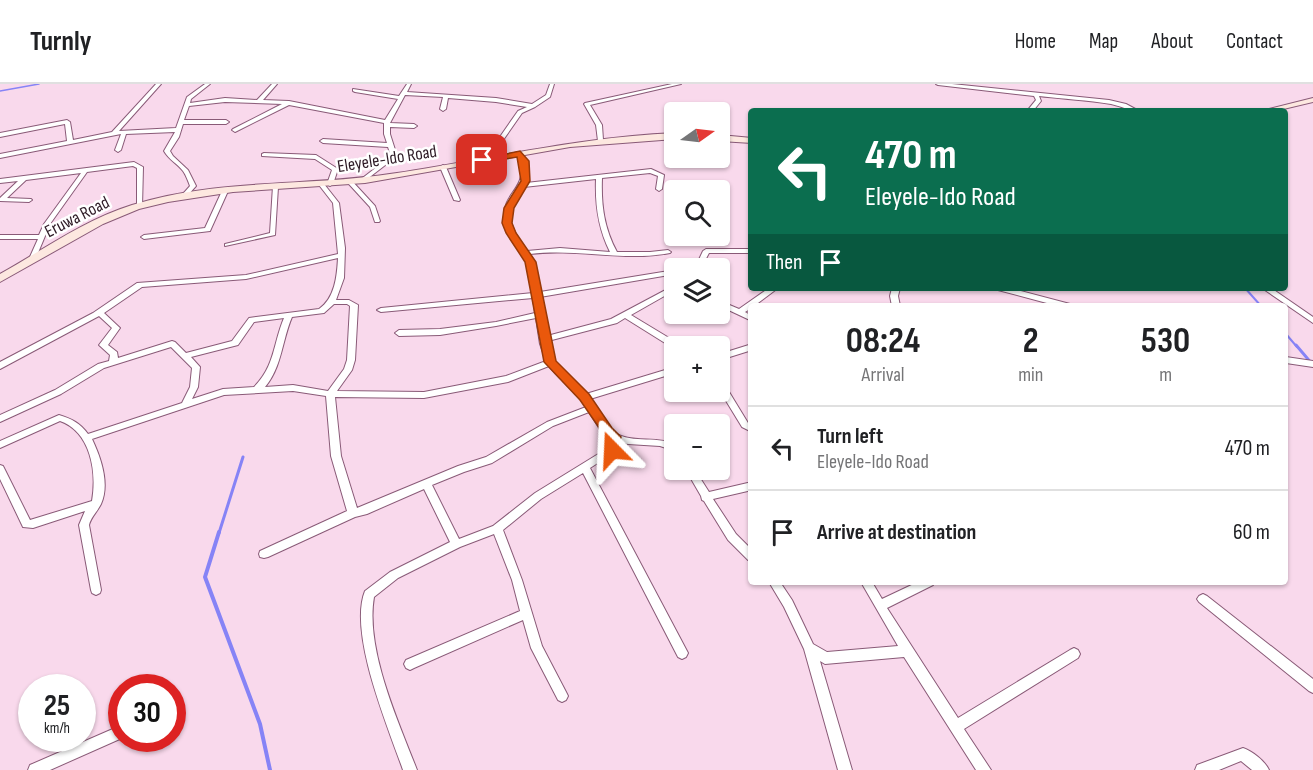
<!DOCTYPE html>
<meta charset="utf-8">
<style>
body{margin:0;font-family:"Sofia Sans Condensed",sans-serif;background:#f6f6f6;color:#202124;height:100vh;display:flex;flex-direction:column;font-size:22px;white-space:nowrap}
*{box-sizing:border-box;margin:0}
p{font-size:20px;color:#757577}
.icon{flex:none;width:33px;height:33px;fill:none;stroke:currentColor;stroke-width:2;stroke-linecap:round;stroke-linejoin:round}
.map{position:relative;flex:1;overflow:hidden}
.drawer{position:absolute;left:748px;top:219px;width:540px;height:282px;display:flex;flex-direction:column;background:#fff;border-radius:6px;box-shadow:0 2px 4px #0004}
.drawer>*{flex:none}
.banner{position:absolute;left:748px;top:24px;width:540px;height:183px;border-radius:6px;box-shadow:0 2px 4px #0004;background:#0b6e4f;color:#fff;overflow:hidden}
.needle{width:39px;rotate:76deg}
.controls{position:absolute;left:664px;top:18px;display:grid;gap:12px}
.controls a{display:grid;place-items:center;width:66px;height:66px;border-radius:6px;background:#fff;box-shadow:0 2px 4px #0004;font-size:30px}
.speed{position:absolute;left:18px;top:590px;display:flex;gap:12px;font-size:30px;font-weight:700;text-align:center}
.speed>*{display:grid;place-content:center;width:78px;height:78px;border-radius:50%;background:#fff;box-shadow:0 2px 4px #0004;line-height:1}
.speed small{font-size:15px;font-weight:400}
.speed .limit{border:9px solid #d22;background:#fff;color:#111}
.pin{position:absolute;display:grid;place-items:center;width:51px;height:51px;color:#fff;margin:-26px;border-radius:12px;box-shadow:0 3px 9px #0006}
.me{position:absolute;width:66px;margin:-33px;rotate:339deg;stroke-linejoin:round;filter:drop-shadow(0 0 4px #0008)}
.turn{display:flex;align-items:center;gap:21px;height:126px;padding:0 18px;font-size:27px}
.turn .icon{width:78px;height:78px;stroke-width:2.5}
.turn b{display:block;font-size:42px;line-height:51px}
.then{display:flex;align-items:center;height:57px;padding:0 18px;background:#0003;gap:12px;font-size:22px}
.eta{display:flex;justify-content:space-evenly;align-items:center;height:102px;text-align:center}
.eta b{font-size:36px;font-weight:700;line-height:42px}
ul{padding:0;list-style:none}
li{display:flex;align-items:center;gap:18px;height:84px;padding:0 18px;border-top:2px solid #e0e0e0}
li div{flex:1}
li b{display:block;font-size:22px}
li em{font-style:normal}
header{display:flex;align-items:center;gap:36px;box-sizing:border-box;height:84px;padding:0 30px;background:#fff;border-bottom:2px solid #e0e0e0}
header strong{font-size:28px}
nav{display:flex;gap:33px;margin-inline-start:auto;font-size:21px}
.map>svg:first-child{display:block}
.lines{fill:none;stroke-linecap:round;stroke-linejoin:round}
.stream-far3{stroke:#8683f6;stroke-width:1.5}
.stream-far2{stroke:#8683f6;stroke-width:2}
.stream-far1{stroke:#8683f6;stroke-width:3}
.stream{stroke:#8683f6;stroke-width:4}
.minor-casing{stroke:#895a77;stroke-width:2}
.secondary-casing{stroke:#895a77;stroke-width:2}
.minor{fill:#fff;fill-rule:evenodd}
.secondary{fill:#fde8e0;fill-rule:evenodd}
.route{fill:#ea580c;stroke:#983908;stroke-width:1.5}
.labels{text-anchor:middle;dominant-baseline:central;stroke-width:5;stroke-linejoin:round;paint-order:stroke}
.far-street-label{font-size:18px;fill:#2d1a25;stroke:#fff}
</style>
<header>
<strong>Turnly</strong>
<nav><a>Home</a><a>Map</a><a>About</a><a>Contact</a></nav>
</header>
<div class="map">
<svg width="1313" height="686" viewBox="0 0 1313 686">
<rect width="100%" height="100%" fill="#f9d9ec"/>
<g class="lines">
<path class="stream-far3" d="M 0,7 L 39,0"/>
<path class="stream-far2" d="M 1245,204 L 1261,222
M 1286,250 L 1297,263"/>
<path class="stream-far1" d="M 1296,261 L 1313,281
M 219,449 L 243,373"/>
<path class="stream" d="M 219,448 L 205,493 L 260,640 L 270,686"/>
<defs>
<path id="minor" d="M 156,0 L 161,0 L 119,47 L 176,44 L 187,13 L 205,0 L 210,0 L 191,15 L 190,19 L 225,14 L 257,16 L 272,0 L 277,0 L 263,16 L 289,17 L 385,36 L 398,15 L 355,8 L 353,7 L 353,5 L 399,12 L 407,0 L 411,0 L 407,8 L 496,14 L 532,20 L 546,11 L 550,0 L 554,0 L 550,13 L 535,23 L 522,29 L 499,62 L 482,78 L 479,76 L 483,70 L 495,60 L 518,27 L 527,23 L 496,18 L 448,14 L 446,25 L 443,27 L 440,25 L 443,13 L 405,11 L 390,39 L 414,40 L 417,42 L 414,44 L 390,43 L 390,50 L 397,72 L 362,99 L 359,97 L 360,96 L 391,72 L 388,63 L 323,59 L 320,57 L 323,55 L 387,59 L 384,50 L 384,39 L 289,21 L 235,48 L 232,46 L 233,45 L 282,20 L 225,18 L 189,22 L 184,36 L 226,36 L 229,38 L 226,40 L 183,40 L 179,53 L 170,67 L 173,72 L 188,86 L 196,102 L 187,112 L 185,113 L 182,111 L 190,102 C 188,97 186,91 183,87 C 177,79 169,76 164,67 L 175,48 L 126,50 L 121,66 L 118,68 L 115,66 L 121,50 L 0,74 L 0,70 L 67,57 L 65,40 L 0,53 L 0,49 L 67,36 L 70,38 L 73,56 L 112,48 Z
M 672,0 L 681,0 L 590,21 L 602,41 L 603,56 L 598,57 L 596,41 L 584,20 L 585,19 Z
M 936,0 L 952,0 L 1109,16 L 1126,20 L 1139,27 C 1129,27 1121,22 1111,20 C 1088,16 1063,15 1039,12 L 1041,17 L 1033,27 L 1027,27 L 1036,16 L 1034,12 L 938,1 Z
M 714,23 L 719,24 L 716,28 L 712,28 Z
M 264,69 L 316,71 L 338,85 L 333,100 L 330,102 L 327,100 L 332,86 L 315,75 L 262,72 L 262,70 Z
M 518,69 L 522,69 C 528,79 530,87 526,99 L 651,85 L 664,91 L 662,105 L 659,107 L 656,105 L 658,92 L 650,89 L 602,94 C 601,121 604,144 617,168 L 650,168 L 668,166 L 671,168 L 670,169 C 624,178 577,164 530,170 L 535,180 L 540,208 L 675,186 L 675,190 L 540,213 L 543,228 L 545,230 L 543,232 L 547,252 L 611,235 L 675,201 L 675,206 L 631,231 L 679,260 L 680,262 L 673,264 L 625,234 L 617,239 L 548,257 L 555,278 L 586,310 L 675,283 L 675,289 L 590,315 C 596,325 602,337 611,346 C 628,361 655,351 675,360 L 675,367 L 660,362 L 628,360 L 618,358 L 615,368 L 590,384 L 688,569 L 686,573 L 682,575 L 678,573 L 583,389 L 541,415 L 503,446 L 522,496 L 542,562 L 566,608 L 568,612 L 566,616 L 562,618 L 558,616 L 531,564 L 523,536 L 414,584 L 410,586 L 406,584 L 404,580 L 406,576 L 520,527 L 512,496 L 494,450 L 460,463 L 398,494 L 374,513 C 365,565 398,637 417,686 L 403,686 C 388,643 348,549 365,507 L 390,488 L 450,458 L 424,405 L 367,430 L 355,433 L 268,473 L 264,474 L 260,473 L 259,470 L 260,467 L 347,427 L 331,372 L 326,312 L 293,307 L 224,311 L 92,355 C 101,374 110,400 101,420 C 97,428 91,433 89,441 L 101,506 L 100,509 L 96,511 L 92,509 L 91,506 L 79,441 L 85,427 L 33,444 L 23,443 L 0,395 L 0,381 L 3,382 L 30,436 L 92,417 C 97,388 91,348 60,337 L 0,364 L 0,357 L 59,331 C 72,335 80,339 88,350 L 182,319 L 190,303 L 192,284 L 171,263 L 104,284 L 61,310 L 0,338 L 0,331 L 55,306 L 98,280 L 109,277 L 110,271 L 99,261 L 112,244 L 99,232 L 0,285 L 0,278 L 93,229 L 137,199 L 246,191 L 338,170 L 333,119 L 319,101 L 322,99 L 324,100 L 339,119 L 345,164 L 344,194 L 336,216 L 349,216 L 358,221 L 355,276 L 352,286 L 337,307 L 424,308 L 506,292 L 546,277 L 540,260 L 536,234 L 496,242 L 440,251 L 399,252 L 395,249 L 399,246 L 440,245 L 496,238 L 535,229 L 533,214 L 381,228 L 377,226 L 381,224 L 533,209 C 531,198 531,182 524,173 C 517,163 504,149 504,134 C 503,105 532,105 517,70 ZM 596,95 C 595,121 598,144 610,168 L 560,164 L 527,167 C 507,138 505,133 524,103 ZM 338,174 C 337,192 335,214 319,225 L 249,234 L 232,257 L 186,269 L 175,258 L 172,257 L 118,274 L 117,268 L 108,261 L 120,244 L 104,229 L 142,203 L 246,195 ZM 334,220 L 347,220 L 350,222 L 347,276 L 344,285 L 328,307 L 293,301 L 265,303 C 282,283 282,256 292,233 L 324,229 ZM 284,234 C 273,260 275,282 254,303 L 223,305 L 192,315 L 198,303 L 200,283 L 191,273 L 238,261 L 254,238 ZM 549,282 C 560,297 577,307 586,323 L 547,338 L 486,373 L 458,382 L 357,424 L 341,372 L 335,313 L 424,314 L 508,298 ZM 589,328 L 601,347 L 609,354 L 608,364 L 535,409 L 493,442 L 459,455 L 432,401 L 464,388 L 492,379 L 553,342 Z
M 134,78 L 143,83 L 142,123 L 137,122 L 137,84 L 133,82 L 87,88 L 50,140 L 35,176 L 31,176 L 29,175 L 38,155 L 0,155 L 0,151 L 39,151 L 44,140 L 81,89 L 26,96 L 7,114 L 31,115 L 32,116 L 29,118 L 0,117 L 0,114 L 18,97 L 0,99 L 0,95 Z
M 443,81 L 446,83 L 460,116 L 459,117 L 454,116 L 440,83 Z
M 348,97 L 352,97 L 375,122 L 380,137 L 379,138 L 375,138 L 370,123 L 348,99 Z
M 273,102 L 278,103 L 275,151 L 225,162 L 225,160 L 270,149 Z
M 225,105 L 228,107 L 210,147 L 144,155 L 141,153 L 144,151 L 205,144 L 222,107 Z
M 706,165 L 752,165 L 752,169 L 709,169 L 701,184 L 695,184 L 703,167 Z
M 769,204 L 778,204 L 754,222 L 752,222 L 752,224 L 745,228 L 752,232 L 752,237 L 720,222 L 720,217 L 739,225 Z
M 892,204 L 900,204 L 898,212 L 900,222 L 892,222 L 890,212 Z
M 997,204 L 1009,204 L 1070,220 L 1071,222 L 1058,222 L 998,206 Z
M 1262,204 L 1271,204 L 1313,233 L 1313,239 Z
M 752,260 L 752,266 L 720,276 L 720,270 Z
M 1286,273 L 1313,277 L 1313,283 L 1286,279 Z
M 720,297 L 723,298 L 748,339 L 752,341 L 752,348 L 742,343 L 720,307 Z
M 686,386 L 695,386 L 709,408 L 752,398 L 752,406 L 713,415 L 736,450 L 752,466 L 752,477 L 748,476 L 728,456 L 704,417 L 702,416 L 701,412 Z
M 769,498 L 780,498 L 792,516 L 813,560 L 827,568 L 898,562 L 861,498 L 872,498 L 882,515 L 918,498 L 934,498 L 933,501 L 887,524 L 958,634 L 1070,566 L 1074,564 L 1078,566 L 1080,570 L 1078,574 L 964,645 L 991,686 L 976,686 L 904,573 L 825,580 L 820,577 L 852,686 L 838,686 L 804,565 L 784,523 Z
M 1203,510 L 1207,512 L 1313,595 L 1313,609 L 1309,607 L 1199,518 L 1197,515 L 1199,512 Z
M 122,641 L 122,654 L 50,686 L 28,686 L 30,681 Z
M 1243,664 C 1252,667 1265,677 1269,686 L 1252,686 L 1241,677 L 1219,686 L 1195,686 L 1197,681 Z"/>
<path id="secondary" d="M 1313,14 L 1313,18 L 1275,27 L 1261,27 Z
M 675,49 L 675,55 L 570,63 L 365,99 L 233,108 L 168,118 L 139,125 L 103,140 L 0,198 L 0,190 C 43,166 84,136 132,121 C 218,94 309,103 397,89 C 490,75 580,53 675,49 Z
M 720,51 L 752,54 L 752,59 L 720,57 Z"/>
</defs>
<use href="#minor" class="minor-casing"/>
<use href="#secondary" class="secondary-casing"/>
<use href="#minor" class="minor"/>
<use href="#secondary" class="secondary"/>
</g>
<path class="route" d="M 520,67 L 529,77 L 530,97 L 514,124 L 512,139 L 516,149 L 536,178 L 556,277 L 589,310 L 612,344 L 621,353 L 617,370 L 607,370 L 607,355 L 580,316 L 544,278 L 525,178 L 506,149 L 502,139 L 504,124 L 521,97 L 517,73 L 482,79 L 478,76 Z"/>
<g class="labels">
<g class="far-street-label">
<text transform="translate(387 75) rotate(-9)">Eleyele-Ido Road</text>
<text transform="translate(77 133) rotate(-27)">Eruwa Road</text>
</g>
</g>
</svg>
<div class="controls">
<a><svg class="needle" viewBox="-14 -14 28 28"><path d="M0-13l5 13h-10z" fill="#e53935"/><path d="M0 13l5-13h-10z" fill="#757577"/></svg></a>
<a><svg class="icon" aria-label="search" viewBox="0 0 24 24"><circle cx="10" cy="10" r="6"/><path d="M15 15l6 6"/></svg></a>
<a><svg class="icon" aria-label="layers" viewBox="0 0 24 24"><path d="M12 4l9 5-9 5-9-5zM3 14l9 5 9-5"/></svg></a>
<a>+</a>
<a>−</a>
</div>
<div class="speed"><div>25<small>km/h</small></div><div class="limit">30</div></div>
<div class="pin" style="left:482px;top:76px;background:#d93025"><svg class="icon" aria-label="arrive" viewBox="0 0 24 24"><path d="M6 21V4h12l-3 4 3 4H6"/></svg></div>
<svg class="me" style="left:612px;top:366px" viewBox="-20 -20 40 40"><path d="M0-17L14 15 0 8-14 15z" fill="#ea580c" stroke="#fff" stroke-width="4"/></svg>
<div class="banner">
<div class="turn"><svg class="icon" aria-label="left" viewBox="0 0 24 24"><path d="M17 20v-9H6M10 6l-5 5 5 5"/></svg><div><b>470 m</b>Eleyele-Ido Road</div></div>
<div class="then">Then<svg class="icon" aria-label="arrive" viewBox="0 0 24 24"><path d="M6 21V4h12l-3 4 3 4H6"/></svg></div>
</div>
<section class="drawer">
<div class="eta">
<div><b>08:24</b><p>Arrival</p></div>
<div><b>2</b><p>min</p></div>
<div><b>530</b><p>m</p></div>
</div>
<ul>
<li><svg class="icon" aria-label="left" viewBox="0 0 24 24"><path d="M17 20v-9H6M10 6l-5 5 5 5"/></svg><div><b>Turn left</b><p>Eleyele-Ido Road</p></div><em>470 m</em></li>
<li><svg class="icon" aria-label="arrive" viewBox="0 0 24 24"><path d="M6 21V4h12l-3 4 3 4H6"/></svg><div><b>Arrive at destination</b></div><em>60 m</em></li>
</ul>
</section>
</div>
